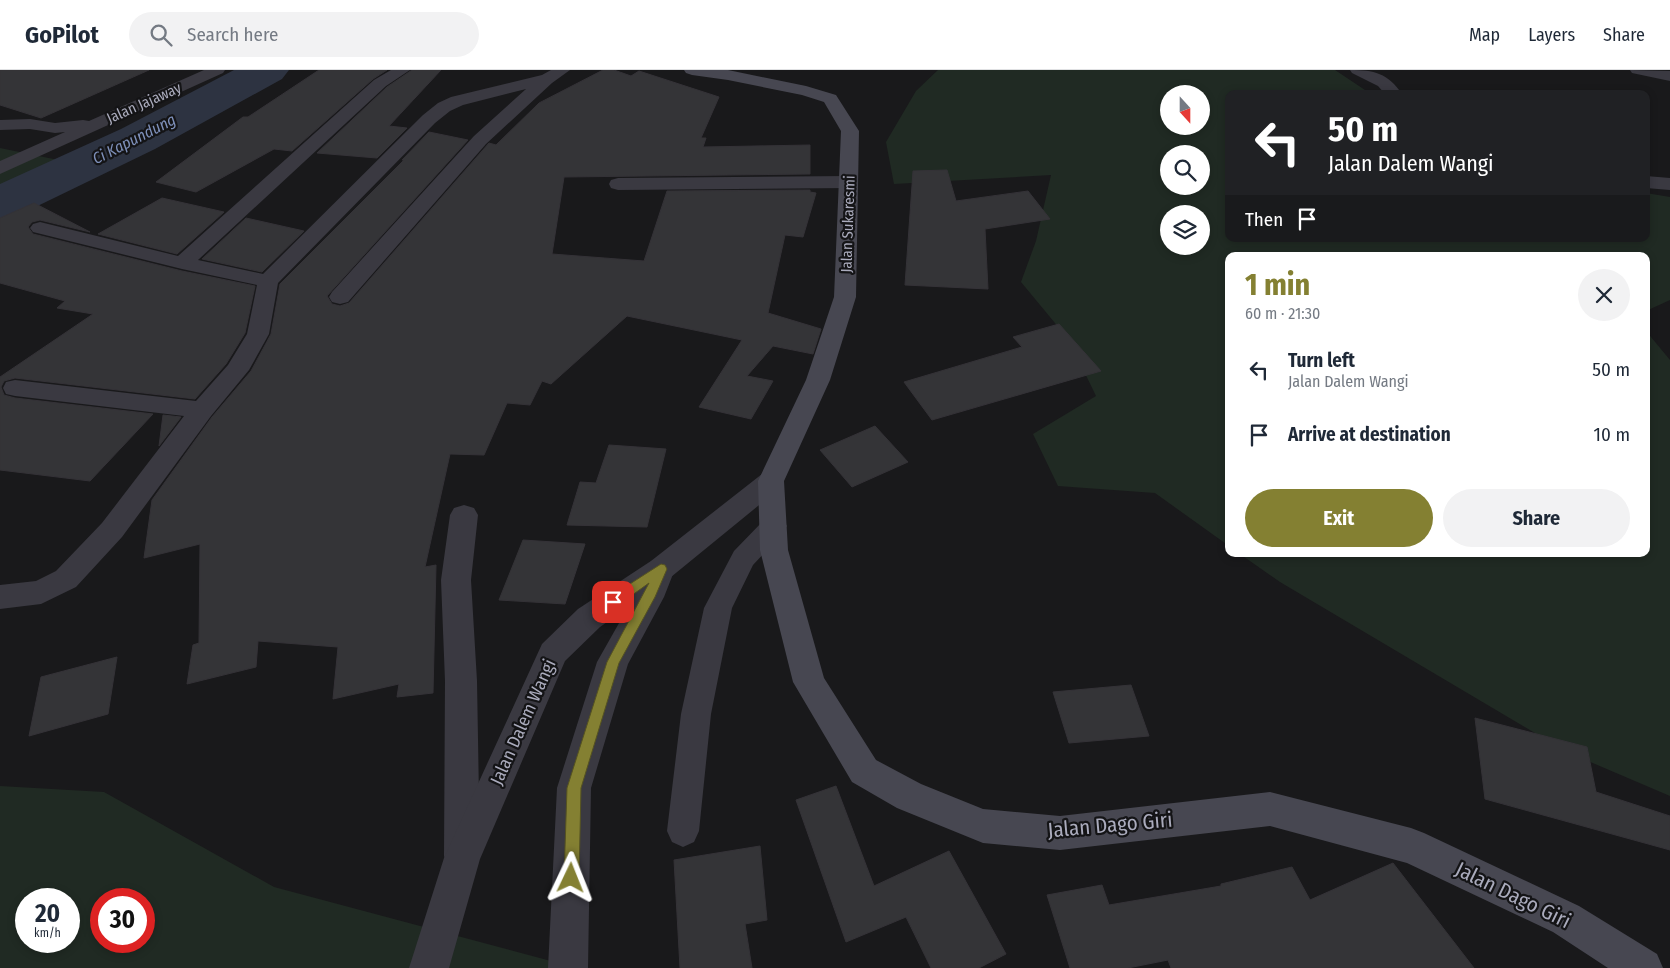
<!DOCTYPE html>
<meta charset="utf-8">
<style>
body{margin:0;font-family:"Fira Sans Condensed",sans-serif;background:#f2f2f3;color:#1f2937;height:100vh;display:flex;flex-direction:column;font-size:19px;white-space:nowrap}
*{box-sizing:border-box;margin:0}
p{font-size:16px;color:#747a83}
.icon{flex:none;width:28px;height:28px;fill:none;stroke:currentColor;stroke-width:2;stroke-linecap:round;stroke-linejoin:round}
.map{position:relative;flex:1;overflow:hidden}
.side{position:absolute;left:1225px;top:182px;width:425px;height:305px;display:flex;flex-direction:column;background:#fff;border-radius:10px;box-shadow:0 2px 8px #0003}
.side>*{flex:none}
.banner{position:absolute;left:1225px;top:20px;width:425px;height:152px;border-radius:10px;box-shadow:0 2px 8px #0003;background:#202124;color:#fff;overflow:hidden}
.needle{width:32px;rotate:159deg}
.fabs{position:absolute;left:1160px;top:15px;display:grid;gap:10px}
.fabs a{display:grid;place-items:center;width:50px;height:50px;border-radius:50%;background:#fff;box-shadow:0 2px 8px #0003;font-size:25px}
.speed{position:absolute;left:15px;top:818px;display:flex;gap:10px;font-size:25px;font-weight:700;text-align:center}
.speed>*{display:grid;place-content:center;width:65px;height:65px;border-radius:50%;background:#fff;box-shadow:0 2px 8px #0003;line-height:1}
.speed small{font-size:12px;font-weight:400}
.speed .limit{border:8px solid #d22;background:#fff;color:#111}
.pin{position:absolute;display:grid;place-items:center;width:42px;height:42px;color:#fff;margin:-21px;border-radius:10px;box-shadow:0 2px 8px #0006}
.me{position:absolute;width:55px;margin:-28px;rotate:2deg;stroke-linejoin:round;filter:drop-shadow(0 0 4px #0008)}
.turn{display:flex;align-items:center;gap:18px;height:105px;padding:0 20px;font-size:22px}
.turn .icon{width:65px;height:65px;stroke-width:2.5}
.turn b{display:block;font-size:35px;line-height:42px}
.then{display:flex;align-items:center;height:48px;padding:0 20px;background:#0003;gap:10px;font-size:19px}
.round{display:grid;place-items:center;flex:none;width:52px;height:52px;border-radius:26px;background:#f2f2f3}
.summary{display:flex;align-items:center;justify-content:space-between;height:85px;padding:0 20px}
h1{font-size:30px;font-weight:700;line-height:38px;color:#848032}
.action{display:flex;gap:10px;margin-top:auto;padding:10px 20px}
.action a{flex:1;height:58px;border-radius:30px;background:#848032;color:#fff;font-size:20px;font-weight:700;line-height:58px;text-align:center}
.action a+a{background:#f2f2f3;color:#1f2937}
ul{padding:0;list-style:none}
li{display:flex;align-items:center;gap:15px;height:65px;padding:0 20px}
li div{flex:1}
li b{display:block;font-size:19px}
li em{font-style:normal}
header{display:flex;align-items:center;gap:30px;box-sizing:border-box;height:70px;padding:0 25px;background:#fff;border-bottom:1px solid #e0e1e3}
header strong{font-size:24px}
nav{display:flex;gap:28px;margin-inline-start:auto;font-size:18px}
.search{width:350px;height:45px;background:#f2f2f3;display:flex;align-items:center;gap:12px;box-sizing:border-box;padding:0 18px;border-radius:28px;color:#747a83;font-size:19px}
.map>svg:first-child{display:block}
.green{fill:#202a23;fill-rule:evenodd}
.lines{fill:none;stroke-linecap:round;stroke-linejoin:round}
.river{fill:#2d3341;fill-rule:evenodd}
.building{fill:#343437;stroke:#343237}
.service{fill:#3a3941;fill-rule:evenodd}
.minor{fill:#3a3941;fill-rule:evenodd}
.tertiary{fill:#3a3941;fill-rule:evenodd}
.secondary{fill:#474751;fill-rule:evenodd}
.route{fill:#848032;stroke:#565320}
.labels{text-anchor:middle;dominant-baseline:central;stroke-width:4.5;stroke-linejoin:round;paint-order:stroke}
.far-street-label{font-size:15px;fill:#aaabbc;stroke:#141416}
.far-water-label{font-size:16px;font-style:italic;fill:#7e90ba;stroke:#141416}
.street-label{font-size:18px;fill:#aaabbc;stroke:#141416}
.near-street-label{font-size:21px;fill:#aaabbc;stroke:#141416}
</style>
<header>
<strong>GoPilot</strong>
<div class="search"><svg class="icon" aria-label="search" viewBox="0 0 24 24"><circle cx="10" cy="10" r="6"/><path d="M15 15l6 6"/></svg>Search here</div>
<nav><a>Map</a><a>Layers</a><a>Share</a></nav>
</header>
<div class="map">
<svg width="1670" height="898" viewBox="0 0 1670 898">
<rect width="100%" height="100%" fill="#19191b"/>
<path class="green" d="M 938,0 L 1335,0 L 1371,24 L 1229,24 L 1229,169 L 1646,169 L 1646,123 L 1670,127 L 1670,230 L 1646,241 L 1646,186 L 1229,186 L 1229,476 L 1155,423 L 1058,416 L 1033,364 L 1096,326 L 1069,270 L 1021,212 L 1036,171 L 1051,105 L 894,114 L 886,72 L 916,21 ZM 1169,24 L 1201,24 L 1201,56 L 1169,56 ZM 1169,84 L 1201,84 L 1201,116 L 1169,116 ZM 1169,144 L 1201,144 L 1201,176 L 1169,176 Z
M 0,78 L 97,98 L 0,139 Z
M 1646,261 L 1670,290 L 1670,726 L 1567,682 L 1280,512 L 1240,484 L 1646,484 Z
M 0,716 L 104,722 L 274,817 L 577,898 L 0,898 ZM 26,829 L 69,829 L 69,871 L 26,871 ZM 101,829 L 144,829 L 144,871 L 101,871 Z"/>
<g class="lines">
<path class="river" d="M 234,0 L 289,0 L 282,9 L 155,79 L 19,145 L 0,150 L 0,114 L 121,59 Z"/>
</g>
<path class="building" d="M 0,0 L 149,0 L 41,48 L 0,35 Z
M 319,0 L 387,0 L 373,9 L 292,81 L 274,79 L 196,122 L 156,112 L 243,47 L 248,47 Z
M 412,0 L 441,0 L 389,56 L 407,58 L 377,88 L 317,83 L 387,17 Z
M 603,0 L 614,0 L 631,6 L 639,1 L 719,27 L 701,68 L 706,68 L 703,77 L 810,75 L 810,104 L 564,107 L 552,184 L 644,191 L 667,121 L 810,120 L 810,122 L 816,123 L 803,167 L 785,165 L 768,243 L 821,259 L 813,284 L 773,276 L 747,306 L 773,311 L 751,349 L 699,337 L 742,270 L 627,246 L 551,314 L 542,311 L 530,335 L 507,333 L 484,385 L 450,384 L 425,497 L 436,495 L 433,623 L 397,627 L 399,614 L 333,629 L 338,577 L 258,571 L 256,597 L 187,614 L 193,575 L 199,573 L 200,474 L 144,488 L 152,430 L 212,347 L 251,301 L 271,264 L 280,214 L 404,90 L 402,90 L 429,62 L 468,70 L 327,226 L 332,234 L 340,236 L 349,233 L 489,73 L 496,75 L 539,33 Z
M 947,100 L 956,131 L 1028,121 L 1050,149 L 985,159 L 988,219 L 905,215 L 913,101 Z
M 162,128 L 224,142 L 177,184 L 98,164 Z
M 34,133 L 90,162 L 40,150 L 32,152 L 28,157 L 33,164 L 182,201 L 255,216 L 245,263 L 226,294 L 195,329 L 15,308 L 4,311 L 1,317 L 4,325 L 15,328 L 153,344 L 90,411 L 0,400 L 0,307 L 93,244 L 57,238 L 65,231 L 0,213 L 0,148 Z
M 246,148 L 304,161 L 262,202 L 202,189 Z
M 1059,254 L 1101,301 L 932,350 L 904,312 L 1022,277 L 1013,267 Z
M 163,345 L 181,347 L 159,376 Z
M 875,356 L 908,392 L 852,417 L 820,380 Z
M 609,375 L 666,379 L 647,457 L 567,455 L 580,412 L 596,413 Z
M 523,470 L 585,474 L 565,534 L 499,530 Z
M 117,587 L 108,644 L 29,666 L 41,607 Z
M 1131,615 L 1149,666 L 1069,673 L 1053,622 Z
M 1475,648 L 1587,677 L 1596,722 L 1670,746 L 1670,780 L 1485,729 Z
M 836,716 L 874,816 L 949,781 L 1006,884 L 979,898 L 931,898 L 906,847 L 846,872 L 796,730 Z
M 760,776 L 767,850 L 745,854 L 752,898 L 680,898 L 674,790 Z
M 1393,793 L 1474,898 L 1171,898 L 1168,890 L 1128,898 L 1070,898 L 1047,825 L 1102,815 L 1109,835 L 1221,816 L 1221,814 L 1292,797 L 1310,830 Z"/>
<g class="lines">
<path class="service" d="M 774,446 L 783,449 L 787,456 L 783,463 L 753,495 L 732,538 L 711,644 L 699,761 L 694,772 L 683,777 L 672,772 L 667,761 L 681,644 L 704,538 L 734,481 L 765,449 Z"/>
<path class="minor" d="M 204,0 L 225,0 L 223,3 L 0,104 L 0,91 L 65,62 L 55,63 L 30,59 L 0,60 L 0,50 L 30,49 L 55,53 L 83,50 L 89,51 Z
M 391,0 L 410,0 L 386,16 L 198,190 L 263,204 L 423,45 L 438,33 L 451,27 L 542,5 L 551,0 L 570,0 L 552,13 L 486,74 L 348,232 L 340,234 L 332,232 L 329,227 L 332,222 L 474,66 L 526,19 L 463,35 L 450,41 L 435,53 L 278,213 L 269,264 L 249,300 L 211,346 L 122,467 L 76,517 L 41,534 L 0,539 L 0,515 L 36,511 L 56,501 L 102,453 L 184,346 L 15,326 L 6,324 L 3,318 L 6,312 L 15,310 L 196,331 L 228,295 L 247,264 L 257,215 L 182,199 L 33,162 L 30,158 L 33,154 L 40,152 L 178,186 L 374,10 Z
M 1350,0 C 1374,0 1388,3 1402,24 L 1385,24 L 1378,16 L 1352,3 Z
M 1630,0 L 1670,1 L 1670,11 L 1632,3 Z
M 849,106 L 856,108 L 858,112 L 856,116 L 849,118 L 618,120 L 611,118 L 609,114 L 611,110 L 618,108 Z
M 1646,106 L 1670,108 L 1670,120 L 1646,118 Z
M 464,435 L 474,438 L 478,445 L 471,510 L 477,611 L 480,786 L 475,799 L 462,804 L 449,799 L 444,786 L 445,611 L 441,510 L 450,445 L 454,438 Z
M 661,488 L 671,491 L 675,499 L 664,527 L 628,594 L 591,718 L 588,898 L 548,898 L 557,718 L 597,592 L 636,523 L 651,491 Z"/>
<path class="tertiary" d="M 771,401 L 780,404 L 784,411 L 780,418 L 671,507 L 600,557 L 565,591 L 480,789 L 449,898 L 409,898 L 444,788 L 542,574 L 578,539 L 651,491 L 762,404 Z"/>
<path class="secondary" d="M 684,0 L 728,0 L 806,16 L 836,25 L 859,61 L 856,227 L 830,310 L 784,411 L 788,480 L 824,608 L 876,690 L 921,714 L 983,739 L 1060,746 L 1270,722 L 1411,758 L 1424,763 L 1579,836 L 1657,884 L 1663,898 L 1608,898 L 1553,862 L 1407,793 L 1270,756 L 1060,780 L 983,773 L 897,738 L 852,712 L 793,612 L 760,480 L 758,411 L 806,310 L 834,227 L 841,61 L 824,32 L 802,25 L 728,10 L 692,5 L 686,3 Z"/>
</g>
<path class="route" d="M 661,494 L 665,495 L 667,499 L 655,527 L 619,593 L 581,718 L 579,808 L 577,813 L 571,815 L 566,813 L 564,808 L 567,718 L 607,592 L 649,513 L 617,536 L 608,536 L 606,532 L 608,528 Z"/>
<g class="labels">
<g class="far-street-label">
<text transform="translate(144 33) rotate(-24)">Jalan Jajaway</text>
<text transform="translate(848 154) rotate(-88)">Jalan Sukaresmi</text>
</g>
<g class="far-water-label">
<text transform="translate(134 69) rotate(-27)">Ci Kapundung</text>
</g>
<g class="street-label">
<text transform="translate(523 652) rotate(-66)">Jalan Dalem Wangi</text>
</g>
<g class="near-street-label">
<text transform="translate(1110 755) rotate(-5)">Jalan Dago Giri</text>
<text transform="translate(1513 825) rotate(26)">Jalan Dago Giri</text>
</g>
</g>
</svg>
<div class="fabs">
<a><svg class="needle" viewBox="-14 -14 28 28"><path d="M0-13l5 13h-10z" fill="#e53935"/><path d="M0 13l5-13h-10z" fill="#747a83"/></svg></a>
<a><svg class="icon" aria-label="search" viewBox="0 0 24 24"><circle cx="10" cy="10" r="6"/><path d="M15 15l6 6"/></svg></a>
<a><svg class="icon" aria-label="layers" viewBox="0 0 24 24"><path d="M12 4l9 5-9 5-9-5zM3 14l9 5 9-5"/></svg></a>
</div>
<div class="speed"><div>20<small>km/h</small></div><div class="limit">30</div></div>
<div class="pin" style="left:613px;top:532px;background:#d93025"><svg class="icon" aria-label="arrive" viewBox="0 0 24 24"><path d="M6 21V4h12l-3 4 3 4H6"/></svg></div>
<svg class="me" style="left:571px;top:808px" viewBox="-20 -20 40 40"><path d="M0-17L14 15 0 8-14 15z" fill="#848032" stroke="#fff" stroke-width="4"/></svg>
<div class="banner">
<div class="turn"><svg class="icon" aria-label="left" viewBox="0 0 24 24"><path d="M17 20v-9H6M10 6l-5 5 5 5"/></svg><div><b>50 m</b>Jalan Dalem Wangi</div></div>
<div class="then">Then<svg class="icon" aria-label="arrive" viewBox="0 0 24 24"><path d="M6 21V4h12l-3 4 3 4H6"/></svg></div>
</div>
<section class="side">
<div class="summary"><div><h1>1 min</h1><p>60 m · 21:30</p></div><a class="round"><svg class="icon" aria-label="close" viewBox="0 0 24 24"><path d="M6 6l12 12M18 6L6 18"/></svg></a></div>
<ul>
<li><svg class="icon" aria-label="left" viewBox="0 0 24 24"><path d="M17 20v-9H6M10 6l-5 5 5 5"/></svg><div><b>Turn left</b><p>Jalan Dalem Wangi</p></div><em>50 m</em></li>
<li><svg class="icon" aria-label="arrive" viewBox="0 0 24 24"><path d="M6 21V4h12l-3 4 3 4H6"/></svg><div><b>Arrive at destination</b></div><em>10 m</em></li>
</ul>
<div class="action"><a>Exit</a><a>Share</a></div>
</section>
</div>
